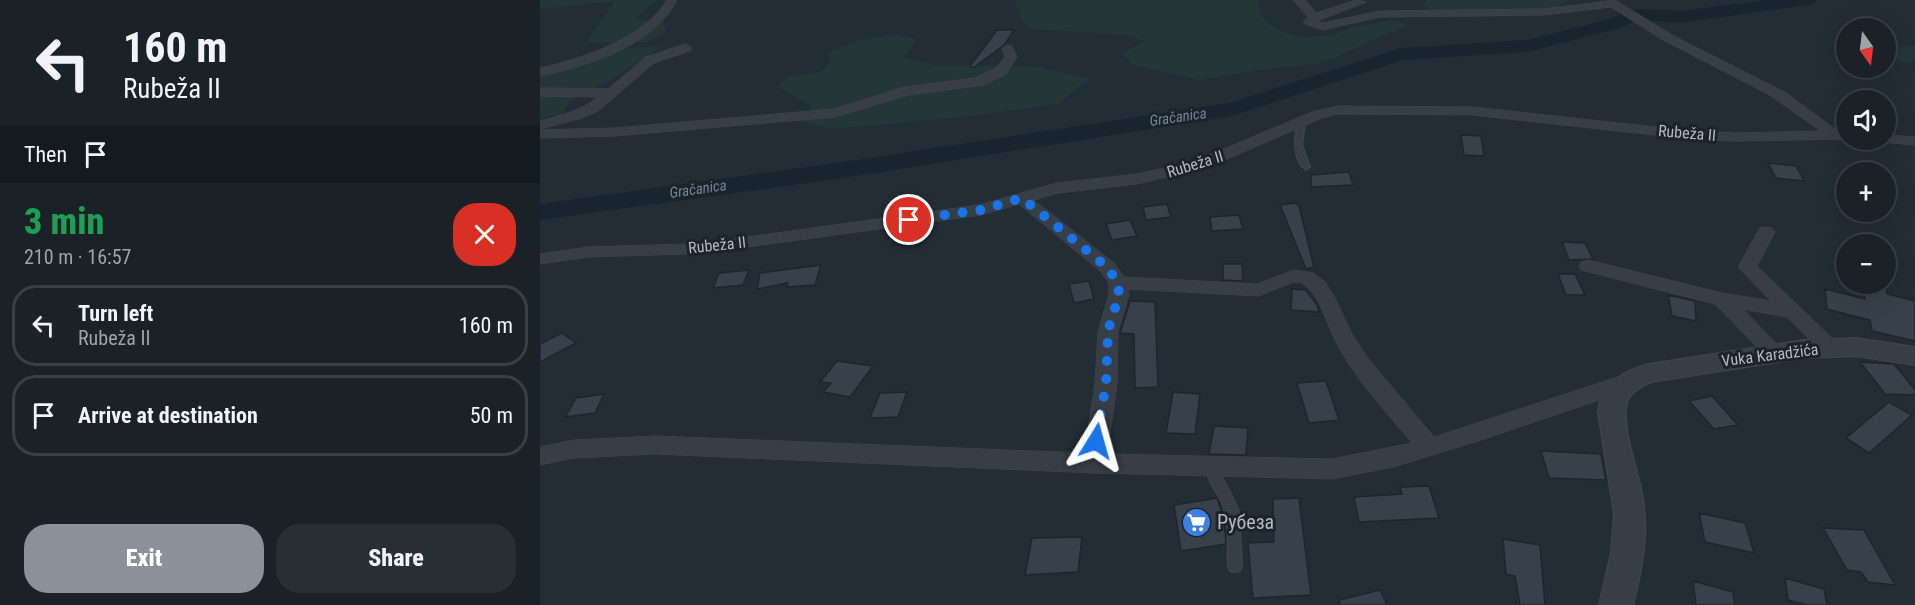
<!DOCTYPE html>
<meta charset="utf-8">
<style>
body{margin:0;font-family:"Roboto Condensed",sans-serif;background:#272f34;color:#f1f3f6;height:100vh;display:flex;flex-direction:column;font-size:22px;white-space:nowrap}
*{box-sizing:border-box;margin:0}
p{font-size:20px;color:#9fa4a8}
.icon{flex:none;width:33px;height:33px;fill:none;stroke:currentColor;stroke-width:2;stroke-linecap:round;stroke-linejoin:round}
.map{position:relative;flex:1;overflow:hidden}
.details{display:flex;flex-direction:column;background:#1a2228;width:540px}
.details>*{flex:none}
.hud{background:#1a2228;color:#f1f3f6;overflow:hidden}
.needle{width:39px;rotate:166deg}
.controls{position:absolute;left:1296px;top:18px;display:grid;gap:12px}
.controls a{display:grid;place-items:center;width:60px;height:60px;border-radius:50%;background:#1a2228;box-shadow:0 6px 24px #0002,0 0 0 2px #383f45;font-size:30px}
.pin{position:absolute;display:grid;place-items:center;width:51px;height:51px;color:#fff;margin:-26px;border:3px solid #fff;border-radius:50%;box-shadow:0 2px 6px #0007}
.me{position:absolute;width:66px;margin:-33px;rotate:8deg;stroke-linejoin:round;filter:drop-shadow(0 0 4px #0008)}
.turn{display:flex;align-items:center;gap:21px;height:126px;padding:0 24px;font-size:27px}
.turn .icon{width:78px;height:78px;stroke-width:2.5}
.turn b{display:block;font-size:42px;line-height:51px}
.then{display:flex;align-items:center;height:57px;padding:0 24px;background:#0003;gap:12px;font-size:22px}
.round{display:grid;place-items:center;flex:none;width:63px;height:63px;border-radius:24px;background:#272f34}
.summary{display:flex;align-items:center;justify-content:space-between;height:102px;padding:0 24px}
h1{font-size:36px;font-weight:800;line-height:45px;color:#1e9e55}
.cta{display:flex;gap:12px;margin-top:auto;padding:12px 24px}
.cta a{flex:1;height:69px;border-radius:24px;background:#8c9099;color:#fff;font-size:24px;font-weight:800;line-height:69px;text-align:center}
.cta a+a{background:#272f34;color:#f1f3f6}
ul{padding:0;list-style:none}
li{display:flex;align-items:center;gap:18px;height:81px;margin:0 12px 9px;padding:0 12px;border:3px solid #383f45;border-radius:24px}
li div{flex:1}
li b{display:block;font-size:22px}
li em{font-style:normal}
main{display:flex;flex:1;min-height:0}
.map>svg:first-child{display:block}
.green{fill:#253637}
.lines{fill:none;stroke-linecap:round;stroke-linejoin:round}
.river{fill:#182531;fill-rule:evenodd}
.building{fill:#36414c;stroke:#1e252d;stroke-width:1.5}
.service-casing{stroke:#40474f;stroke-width:2}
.minor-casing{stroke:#40474f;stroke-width:1}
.tertiary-casing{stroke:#40474f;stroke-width:2}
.service{fill:#373e46;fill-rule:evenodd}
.minor{fill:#373e46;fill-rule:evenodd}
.tertiary{fill:#373e46;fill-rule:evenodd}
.route{stroke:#1a73e8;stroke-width:10;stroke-dasharray:0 18}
.labels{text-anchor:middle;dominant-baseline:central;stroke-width:6;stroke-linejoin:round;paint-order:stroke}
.far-water-label{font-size:15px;font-style:italic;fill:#6f879d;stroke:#1c232b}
.street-label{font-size:16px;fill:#b1b9c2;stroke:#1c232b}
.near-poi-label{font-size:20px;fill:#b1b9c2;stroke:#1c232b;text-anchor:start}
</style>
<main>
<section class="details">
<div class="hud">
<div class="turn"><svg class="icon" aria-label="left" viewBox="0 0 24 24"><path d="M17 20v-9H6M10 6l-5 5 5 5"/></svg><div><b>160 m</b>Rubeža II</div></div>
<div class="then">Then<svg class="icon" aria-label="arrive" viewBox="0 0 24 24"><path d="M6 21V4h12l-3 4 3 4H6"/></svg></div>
</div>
<div class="summary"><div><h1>3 min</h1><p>210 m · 16:57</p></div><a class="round" style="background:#d93025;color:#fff"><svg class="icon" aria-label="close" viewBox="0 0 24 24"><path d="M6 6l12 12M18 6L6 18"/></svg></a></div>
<ul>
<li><svg class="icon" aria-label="left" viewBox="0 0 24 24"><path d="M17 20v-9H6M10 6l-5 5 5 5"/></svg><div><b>Turn left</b><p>Rubeža II</p></div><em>160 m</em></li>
<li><svg class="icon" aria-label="arrive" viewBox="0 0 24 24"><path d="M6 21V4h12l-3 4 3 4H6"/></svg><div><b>Arrive at destination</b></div><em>50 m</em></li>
</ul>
<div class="cta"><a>Exit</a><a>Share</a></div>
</section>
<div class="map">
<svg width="1375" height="605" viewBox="0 0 1375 605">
<rect width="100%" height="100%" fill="#232d35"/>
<path class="green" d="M 0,0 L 117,0 L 94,19 L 124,22 L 126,32 L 107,42 L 47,42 L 75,1 L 0,9 Z
M 472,0 L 718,0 L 721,16 L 737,30 L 764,38 L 792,35 L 813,27 L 852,20 L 868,25 L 781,63 L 726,69 L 660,80 L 592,65 L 582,53 L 604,42 L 589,35 L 491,29 L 482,21 L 475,1 Z
M 886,0 L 1028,0 C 1011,16 939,20 915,16 C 904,14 894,10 883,7 Z
M 358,34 L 377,40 L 363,57 L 393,65 L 499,67 L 549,79 L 518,104 L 430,116 L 292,129 L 262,122 L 271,106 L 237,86 L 248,77 L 280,72 L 291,62 L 288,53 L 316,41 Z
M 1375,45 L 1375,61 L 1364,63 L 1346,54 L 1346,49 Z
M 122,46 L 77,76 L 31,100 L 22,114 L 0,118 L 0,68 L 59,50 Z"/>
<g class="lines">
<path class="river" d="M 1228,0 L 1277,0 L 1274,4 L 1268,5 L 1141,23 L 1098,20 L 1080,28 L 987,52 L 863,60 L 692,116 L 303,178 L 0,220 L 0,204 L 303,162 L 689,103 L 861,48 L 987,40 L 1066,20 L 1095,9 L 1141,11 Z"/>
</g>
<path class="building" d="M 457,30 L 474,30 L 464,45 L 433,68 L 430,66 Z
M 921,135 L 941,136 L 944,156 L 924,155 Z
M 1228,163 L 1256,166 L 1264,181 L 1236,178 Z
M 809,172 L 813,185 L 771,187 L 771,175 Z
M 755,203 L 759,206 L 774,267 L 766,269 L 740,205 Z
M 627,204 L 631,217 L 606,220 L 603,207 Z
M 699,215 L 703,229 L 672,231 L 670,217 Z
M 590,220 L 597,236 L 572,240 L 566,224 Z
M 1022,242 L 1045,243 L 1053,259 L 1029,260 Z
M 683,264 L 702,264 L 703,281 L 683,280 Z
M 281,265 L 275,285 L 247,287 L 248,283 L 217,289 L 220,273 Z
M 209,270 L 203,285 L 173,288 L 179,273 Z
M 1018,274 L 1035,274 L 1045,295 L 1026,295 Z
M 549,281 L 554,299 L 534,303 L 529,284 Z
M 1323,284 L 1346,287 L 1347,294 L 1375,301 L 1375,341 L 1332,331 L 1330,320 L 1287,309 L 1285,289 L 1325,299 Z
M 752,289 L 766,290 L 777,305 L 779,312 L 751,310 Z
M 1128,295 L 1155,301 L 1156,321 L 1132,316 Z
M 590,301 L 615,302 L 618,387 L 595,388 L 594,334 L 580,333 Z
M 22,333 L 36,343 L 0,362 L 0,344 Z
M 297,361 L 333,366 L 310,397 L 283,392 L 291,383 L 280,382 Z
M 1320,362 L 1354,364 L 1375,390 L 1375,395 L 1345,394 Z
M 786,381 L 799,420 L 769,423 L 757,383 Z
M 367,392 L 358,417 L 330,418 L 340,393 Z
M 633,392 L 660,394 L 655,434 L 626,433 Z
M 64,394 L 55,413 L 25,417 L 36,398 Z
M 1172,396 L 1198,425 L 1174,429 L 1149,401 Z
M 1349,402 L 1372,415 L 1329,453 L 1306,438 Z
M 674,426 L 708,428 L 706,455 L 669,454 Z
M 1001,451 L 1061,454 L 1066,480 L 1009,478 Z
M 889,486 L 899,518 L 819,522 L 814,497 L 862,494 L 860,487 Z
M 677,498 L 684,519 L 686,544 L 641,551 L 634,505 Z
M 759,498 L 771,595 L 713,598 L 708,543 L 734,542 L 733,499 Z
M 1159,513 L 1205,523 L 1214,553 L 1165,542 Z
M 1283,528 L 1324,530 L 1355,585 L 1328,582 L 1321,572 L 1307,570 Z
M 542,537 L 538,572 L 485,575 L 492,538 Z
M 963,539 L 1000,545 L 1005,605 L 980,605 L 975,576 L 966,574 Z
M 1245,578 L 1284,589 L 1287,605 L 1267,605 L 1248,600 Z
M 1153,581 L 1193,592 L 1195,605 L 1156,605 Z
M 840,590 L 847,605 L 800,605 L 799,600 Z"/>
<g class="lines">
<defs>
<path id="service" d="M 758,120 L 764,120 L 765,122 L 762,145 L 770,167 L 766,170 C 752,161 754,134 758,120 Z
M 673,462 L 678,463 L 683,479 L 694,500 L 699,512 L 702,566 L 700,571 L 695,572 L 690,571 L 688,566 C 687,546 690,522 682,503 C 677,491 663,477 668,463 Z"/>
<path id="minor" d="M 127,0 L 137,0 C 113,46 47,66 0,76 L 0,68 C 40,60 105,38 127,0 Z
M 754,0 L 765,0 L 776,13 L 816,0 L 826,2 L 777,21 L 783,23 L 840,11 L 1004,9 L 1075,0 L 1132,35 L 1246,93 L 1298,131 L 1306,131 L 1306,139 L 1195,141 L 1151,139 L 933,115 L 798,114 L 782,118 L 666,168 L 597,184 L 518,193 L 494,200 L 574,263 L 584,277 L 717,284 L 754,270 L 773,273 L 785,282 L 793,294 L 812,334 L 827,357 L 894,437 L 1087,374 L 1095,376 L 1098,382 L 1095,388 L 935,442 L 853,467 L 792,479 L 554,473 L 115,454 L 34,458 L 0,465 L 0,447 L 34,440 L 115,436 L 544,453 L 555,384 L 558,331 L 569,295 L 569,283 L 560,271 L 479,204 L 441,215 L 193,249 L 146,254 L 48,257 L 0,264 L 0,254 L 48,247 L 146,244 L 193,239 L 439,205 L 517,183 L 597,174 L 655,161 L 772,112 L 798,106 L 933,107 L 1151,131 L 1195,133 L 1281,131 L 1228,94 L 1123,40 L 1071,7 L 1004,15 L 840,17 L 782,30 L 765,24 L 763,22 L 768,18 ZM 754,282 L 760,282 C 778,292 783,313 791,331 C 809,373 843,408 872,443 L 792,459 L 567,454 L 577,384 L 578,331 L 589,295 L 588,289 L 718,296 Z
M 146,44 L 152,48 L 150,51 L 114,63 L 58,111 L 42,118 L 0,129 L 0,121 C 21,115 41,111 58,97 L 0,96 L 0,88 L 68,89 L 106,57 Z
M 468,45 L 472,46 L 477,57 L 466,74 L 443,85 L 368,95 L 295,117 L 75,136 L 0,138 L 0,130 L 75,128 L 294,109 L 365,87 L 435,78 L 456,68 L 465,57 L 462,49 Z
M 1346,135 L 1375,137 L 1375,145 L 1341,142 L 1339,140 L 1346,140 Z
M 1226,227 L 1232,228 L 1235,232 L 1217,266 L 1297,343 L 1300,348 L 1297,353 L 1290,355 L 1283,353 L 1247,317 L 1203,309 L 1245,353 L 1242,358 L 1235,360 L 1228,358 L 1175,304 L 1041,270 L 1039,266 L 1041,262 L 1048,260 L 1182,293 L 1231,301 L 1198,267 L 1220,228 Z"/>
<path id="tertiary" d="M 1316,338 L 1375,347 L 1375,365 L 1316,356 L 1264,358 L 1111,382 C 1102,386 1090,392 1087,403 C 1081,430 1099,471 1103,499 C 1109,535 1102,570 1093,605 L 1059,605 L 1071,553 L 1074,514 L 1058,412 C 1061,383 1083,371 1109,364 L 1264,340 Z"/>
</defs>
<use href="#service" class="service-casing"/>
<use href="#minor" class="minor-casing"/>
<use href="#tertiary" class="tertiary-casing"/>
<use href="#service" class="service"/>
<use href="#minor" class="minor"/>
<use href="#tertiary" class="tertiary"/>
</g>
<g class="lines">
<path class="route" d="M 369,220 L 441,210 L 482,198 L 567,267 L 578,283 L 579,295 L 568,331 L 566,384 L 556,441"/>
</g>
<defs>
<symbol id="supermarket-disc" viewBox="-11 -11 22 22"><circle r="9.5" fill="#3f7fe0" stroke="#1c232b"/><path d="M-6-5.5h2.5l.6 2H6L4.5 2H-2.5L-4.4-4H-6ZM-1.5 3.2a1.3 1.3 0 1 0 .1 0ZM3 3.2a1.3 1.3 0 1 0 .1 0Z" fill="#fff"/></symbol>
</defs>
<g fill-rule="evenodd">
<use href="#supermarket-disc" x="640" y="506" width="33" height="33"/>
</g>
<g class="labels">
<g class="far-water-label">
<text transform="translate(638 117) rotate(-8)">Gračanica</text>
<text transform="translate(158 189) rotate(-8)">Gračanica</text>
</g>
<g class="street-label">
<text transform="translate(1147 133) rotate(5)">Rubeža II</text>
<text transform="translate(655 164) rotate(-17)">Rubeža II</text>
<text transform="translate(177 245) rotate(-6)">Rubeža II</text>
<text transform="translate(1230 355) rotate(-7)">Vuka Karadžića</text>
</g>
<g class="near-poi-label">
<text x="677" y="522">Рубеза</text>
</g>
</g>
</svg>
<div class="controls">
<a><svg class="needle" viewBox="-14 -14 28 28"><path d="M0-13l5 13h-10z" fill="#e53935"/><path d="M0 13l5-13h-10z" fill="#9fa4a8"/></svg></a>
<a><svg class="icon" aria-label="sound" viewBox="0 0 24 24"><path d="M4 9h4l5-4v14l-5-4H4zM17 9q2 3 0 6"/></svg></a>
<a>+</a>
<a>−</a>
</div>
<div class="pin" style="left:369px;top:220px;background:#d93025"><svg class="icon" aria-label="arrive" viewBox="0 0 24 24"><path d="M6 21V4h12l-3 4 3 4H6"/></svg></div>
<svg class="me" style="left:556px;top:441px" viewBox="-20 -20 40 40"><path d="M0-17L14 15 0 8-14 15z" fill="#1a73e8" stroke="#fff" stroke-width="4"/></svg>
</div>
</main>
